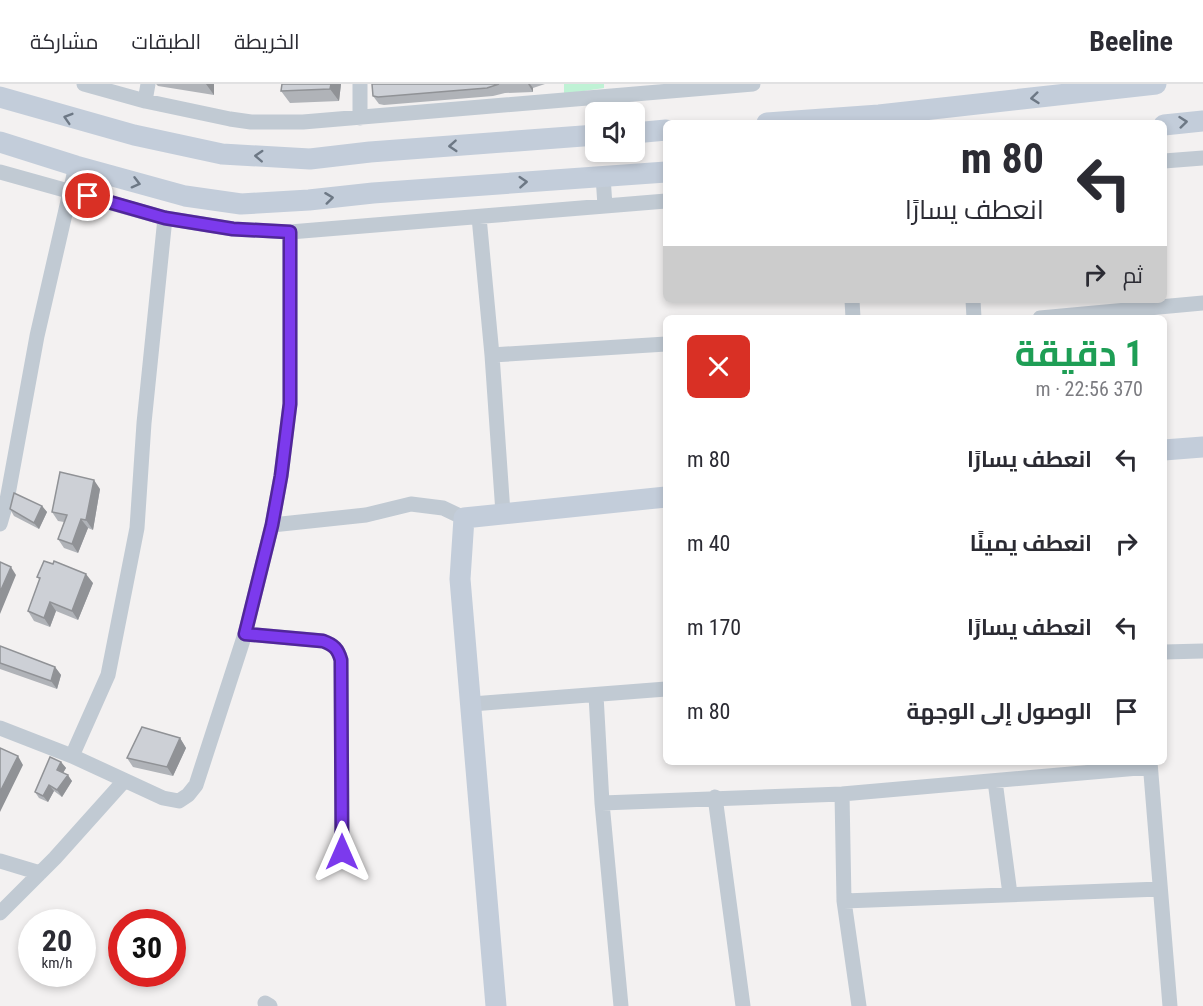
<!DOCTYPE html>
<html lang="ar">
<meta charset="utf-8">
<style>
body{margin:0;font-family:"Roboto Condensed",Cairo,sans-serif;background:#f7f7f7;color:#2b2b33;direction:rtl;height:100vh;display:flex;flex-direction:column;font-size:22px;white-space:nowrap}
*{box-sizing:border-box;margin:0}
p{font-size:20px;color:#7c7c81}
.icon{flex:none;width:33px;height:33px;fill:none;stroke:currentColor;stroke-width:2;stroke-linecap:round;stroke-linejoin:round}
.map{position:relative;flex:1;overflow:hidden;direction:ltr}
.drawer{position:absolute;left:663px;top:231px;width:504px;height:450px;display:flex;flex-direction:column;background:#fff;border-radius:9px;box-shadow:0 3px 9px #0003;direction:rtl}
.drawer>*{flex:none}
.guide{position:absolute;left:663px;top:36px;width:504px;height:183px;border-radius:9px;box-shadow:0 3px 9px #0003;direction:rtl;background:#fff;color:#2b2b33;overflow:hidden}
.buttons{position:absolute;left:585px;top:18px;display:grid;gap:12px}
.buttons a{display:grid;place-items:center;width:60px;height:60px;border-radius:9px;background:#fff;box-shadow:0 3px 9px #0003;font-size:30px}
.speed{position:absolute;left:18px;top:825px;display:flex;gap:12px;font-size:30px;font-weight:700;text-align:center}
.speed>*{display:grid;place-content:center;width:78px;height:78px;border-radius:50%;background:#fff;box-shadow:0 3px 9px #0003;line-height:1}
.speed small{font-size:15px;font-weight:400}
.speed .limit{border:9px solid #d22;background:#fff;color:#111}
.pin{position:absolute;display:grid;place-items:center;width:51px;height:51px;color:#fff;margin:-26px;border:3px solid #fff;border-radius:50%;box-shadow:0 2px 6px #0007}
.me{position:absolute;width:66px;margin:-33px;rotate:0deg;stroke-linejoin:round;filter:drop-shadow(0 0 4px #0008)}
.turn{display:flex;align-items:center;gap:21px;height:126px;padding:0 24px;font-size:27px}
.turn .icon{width:78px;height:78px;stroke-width:2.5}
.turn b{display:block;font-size:42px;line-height:51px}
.then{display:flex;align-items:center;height:57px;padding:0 24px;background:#0003;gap:12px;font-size:22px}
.round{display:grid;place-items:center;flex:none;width:63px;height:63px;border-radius:9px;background:#f7f7f7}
.summary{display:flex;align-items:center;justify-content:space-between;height:102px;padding:0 24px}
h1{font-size:36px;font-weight:700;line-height:45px;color:#1e9e55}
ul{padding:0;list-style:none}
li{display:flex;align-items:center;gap:18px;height:84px;padding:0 24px}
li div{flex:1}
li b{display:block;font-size:22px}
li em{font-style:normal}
header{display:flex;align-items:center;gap:36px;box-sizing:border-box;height:84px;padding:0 30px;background:#fff;border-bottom:2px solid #e1e1e2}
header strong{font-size:28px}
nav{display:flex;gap:33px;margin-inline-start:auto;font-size:21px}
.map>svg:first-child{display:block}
.green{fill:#bff2d5}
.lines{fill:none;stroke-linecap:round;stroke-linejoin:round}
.street{stroke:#c1cad3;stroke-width:15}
.secondary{stroke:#c3cdda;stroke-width:21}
.wall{fill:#b0b3b8}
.shaded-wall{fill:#909296}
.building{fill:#cdd0d6;stroke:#909296;stroke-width:1.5}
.oneway{stroke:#6d7885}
.route-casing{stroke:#51269a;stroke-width:15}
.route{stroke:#7c3aed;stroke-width:10}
</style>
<header>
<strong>Beeline</strong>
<nav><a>الخريطة</a><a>الطبقات</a><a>مشاركة</a></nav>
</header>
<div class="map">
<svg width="1203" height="922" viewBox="0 0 1203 922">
<rect width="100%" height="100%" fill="#f3f1f1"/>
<path class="green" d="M 564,0 L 604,0 L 604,4 L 564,10 Z"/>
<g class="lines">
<path class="street" d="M 84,0 L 145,17 L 230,35 L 251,38 L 303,38 L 753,0
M 145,17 L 148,0
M 360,34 L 360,0
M 1164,77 L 1203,74
M 0,88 L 165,134 L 233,145 L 290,148 L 666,117
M 603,92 L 605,122
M 479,133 L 492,271 L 503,429
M 852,216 L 853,234
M 973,216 L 974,234
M 1040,234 L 1203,219
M 492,271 L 666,260
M 0,440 L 7,416 L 37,252 L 76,82
M 272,441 L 366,431 L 411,420 L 443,424 L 464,434
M 245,550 L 323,557 C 334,561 338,565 341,576 L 342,768
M 1164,568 L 1203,567
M 596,611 L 602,719 L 621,922
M 472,620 L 666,605
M 0,644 L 72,672 L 163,714 L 179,717 L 188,711 L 196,701 L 245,550 L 272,441 L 281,392 L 290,320 L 290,148
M 72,672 L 108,591 L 137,444 L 144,339 L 165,134
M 1150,678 L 1170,922
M 995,697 L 1010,810
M 842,710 L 844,817 L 859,922
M 715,713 L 743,922
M 602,719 L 842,710 L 1150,683
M 0,777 L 40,789
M 844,817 L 1160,805
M 0,829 L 55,774 L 124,697
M 265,919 L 270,922"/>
<path class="secondary" d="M 0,13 L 134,51 L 222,70 L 310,75 L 370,68 L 596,51
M 767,39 L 879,31 L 1156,0
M 1164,41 L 1203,37
M 634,49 L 666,46
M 0,58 L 76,82 L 185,112 L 241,120 L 309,116 L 373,109 L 666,88
M 1164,366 L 1203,363
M 496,922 L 460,495 L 464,434 L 666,413"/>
</g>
<path class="wall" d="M 156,0 L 214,0 L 214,11 L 158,2 Z
M 341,0 L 339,17 L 290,19 L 281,7 Z
M 372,0 L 545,0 L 533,4 L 533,8 L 505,9 L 493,12 L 384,21 L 379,20 L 373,12 Z
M 100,405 L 93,446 L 88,444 L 78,469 L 64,464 L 58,455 L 64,438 L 58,437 L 52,428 Z
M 42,422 L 47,428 L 39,445 L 14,432 L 10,425 Z
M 37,493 L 93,499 L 78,536 L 56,527 L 50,543 L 34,537 L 28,527 L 40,496 Z
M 0,562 L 55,583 L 61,591 L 57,605 L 0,585 Z
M 180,654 L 186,664 L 173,692 L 133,683 L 127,674 Z
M 61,678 L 66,684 L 63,689 L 72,697 L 62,713 L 54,707 L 48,718 L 39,714 L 35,708 Z"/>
<path class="shaded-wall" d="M 206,0 L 214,0 L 214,11 Z
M 331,0 L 341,0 L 339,17 L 330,5 Z
M 528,0 L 530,0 L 533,4 L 533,8 Z
M 94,396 L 100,405 L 93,446 L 86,436 Z
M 42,422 L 47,428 L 39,445 L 34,439 Z
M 81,435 L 88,444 L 78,469 L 72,460 Z
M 11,483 L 16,491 L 0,530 L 0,508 Z
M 86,490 L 93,499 L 78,536 L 72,527 Z
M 50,518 L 56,527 L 50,543 L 44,534 Z
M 55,583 L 61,591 L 57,605 L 51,597 Z
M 180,654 L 186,664 L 173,692 L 167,683 Z
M 18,672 L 23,681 L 0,728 L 0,708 Z
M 61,678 L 66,684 L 61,692 L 57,686 Z
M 68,691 L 72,697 L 62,713 L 57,706 Z
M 49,701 L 54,707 L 48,718 L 43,712 Z"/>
<path class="building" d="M 282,0 L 331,0 L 330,5 L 281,7 Z
M 372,0 L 499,0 L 487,4 L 378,13 L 373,12 Z
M 60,388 L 94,396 L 86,436 L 81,435 L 72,460 L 58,455 L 67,431 L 52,428 Z
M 14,409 L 42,422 L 34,439 L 10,425 Z
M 44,477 L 53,480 L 54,477 L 86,490 L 72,527 L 50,518 L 44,534 L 28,527 L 40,494 L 37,493 Z
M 0,478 L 11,483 L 0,508 Z
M 0,562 L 55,583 L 51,597 L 0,579 Z
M 142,643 L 180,654 L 167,683 L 127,674 Z
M 0,664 L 18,672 L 0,708 Z
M 50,673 L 61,678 L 57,686 L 68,691 L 57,706 L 49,701 L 43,712 L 35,708 Z"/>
<defs><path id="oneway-chevron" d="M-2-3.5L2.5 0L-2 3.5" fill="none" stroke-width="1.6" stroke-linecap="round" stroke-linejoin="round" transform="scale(1.5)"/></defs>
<g class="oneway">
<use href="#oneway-chevron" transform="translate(1035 14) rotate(174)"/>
<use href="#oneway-chevron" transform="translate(68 34) rotate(-163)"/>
<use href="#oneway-chevron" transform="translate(1183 38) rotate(-6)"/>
<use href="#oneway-chevron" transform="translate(453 62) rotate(176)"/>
<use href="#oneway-chevron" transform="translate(259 72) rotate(-177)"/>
<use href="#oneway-chevron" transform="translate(523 98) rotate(-4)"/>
<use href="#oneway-chevron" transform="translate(136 99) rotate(15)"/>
<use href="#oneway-chevron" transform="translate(329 114) rotate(-7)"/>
</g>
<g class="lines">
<defs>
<path id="route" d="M 88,112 L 165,134 L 233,145 L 290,148 L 290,320 L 281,392 L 272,441 L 245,550 L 323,557 C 334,561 338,565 341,576 L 342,768"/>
</defs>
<use href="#route" class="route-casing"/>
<use href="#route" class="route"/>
</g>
</svg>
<div class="buttons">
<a><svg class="icon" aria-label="sound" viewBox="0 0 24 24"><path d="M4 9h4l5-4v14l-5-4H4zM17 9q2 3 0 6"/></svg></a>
</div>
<div class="speed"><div>20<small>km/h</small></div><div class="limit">30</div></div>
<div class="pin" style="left:88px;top:112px;background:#d93025"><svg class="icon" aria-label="arrive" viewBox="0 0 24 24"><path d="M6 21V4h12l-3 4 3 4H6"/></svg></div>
<svg class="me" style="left:342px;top:768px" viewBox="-20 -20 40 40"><path d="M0-17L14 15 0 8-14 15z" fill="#7c3aed" stroke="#fff" stroke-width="4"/></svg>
<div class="guide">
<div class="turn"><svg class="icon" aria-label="left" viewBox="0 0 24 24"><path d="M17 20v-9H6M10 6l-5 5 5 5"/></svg><div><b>80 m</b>انعطف يسارًا</div></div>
<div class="then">ثم<svg class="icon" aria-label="right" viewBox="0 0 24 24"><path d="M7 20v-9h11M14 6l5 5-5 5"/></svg></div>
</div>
<section class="drawer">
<div class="summary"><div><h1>1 دقيقة</h1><p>370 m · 22:56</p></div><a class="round" style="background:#d93025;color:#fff"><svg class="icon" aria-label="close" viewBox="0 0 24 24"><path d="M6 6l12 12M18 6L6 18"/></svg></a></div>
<ul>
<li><svg class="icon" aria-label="left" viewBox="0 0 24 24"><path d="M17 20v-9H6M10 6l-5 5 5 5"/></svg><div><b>انعطف يسارًا</b></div><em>80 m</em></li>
<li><svg class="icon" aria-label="right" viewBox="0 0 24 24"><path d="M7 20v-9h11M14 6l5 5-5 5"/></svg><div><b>انعطف يمينًا</b></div><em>40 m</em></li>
<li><svg class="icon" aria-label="left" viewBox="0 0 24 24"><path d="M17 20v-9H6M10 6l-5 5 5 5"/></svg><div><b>انعطف يسارًا</b></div><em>170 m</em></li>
<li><svg class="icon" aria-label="arrive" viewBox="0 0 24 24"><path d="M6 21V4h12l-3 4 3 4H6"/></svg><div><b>الوصول إلى الوجهة</b></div><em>80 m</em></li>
</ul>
</section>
</div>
